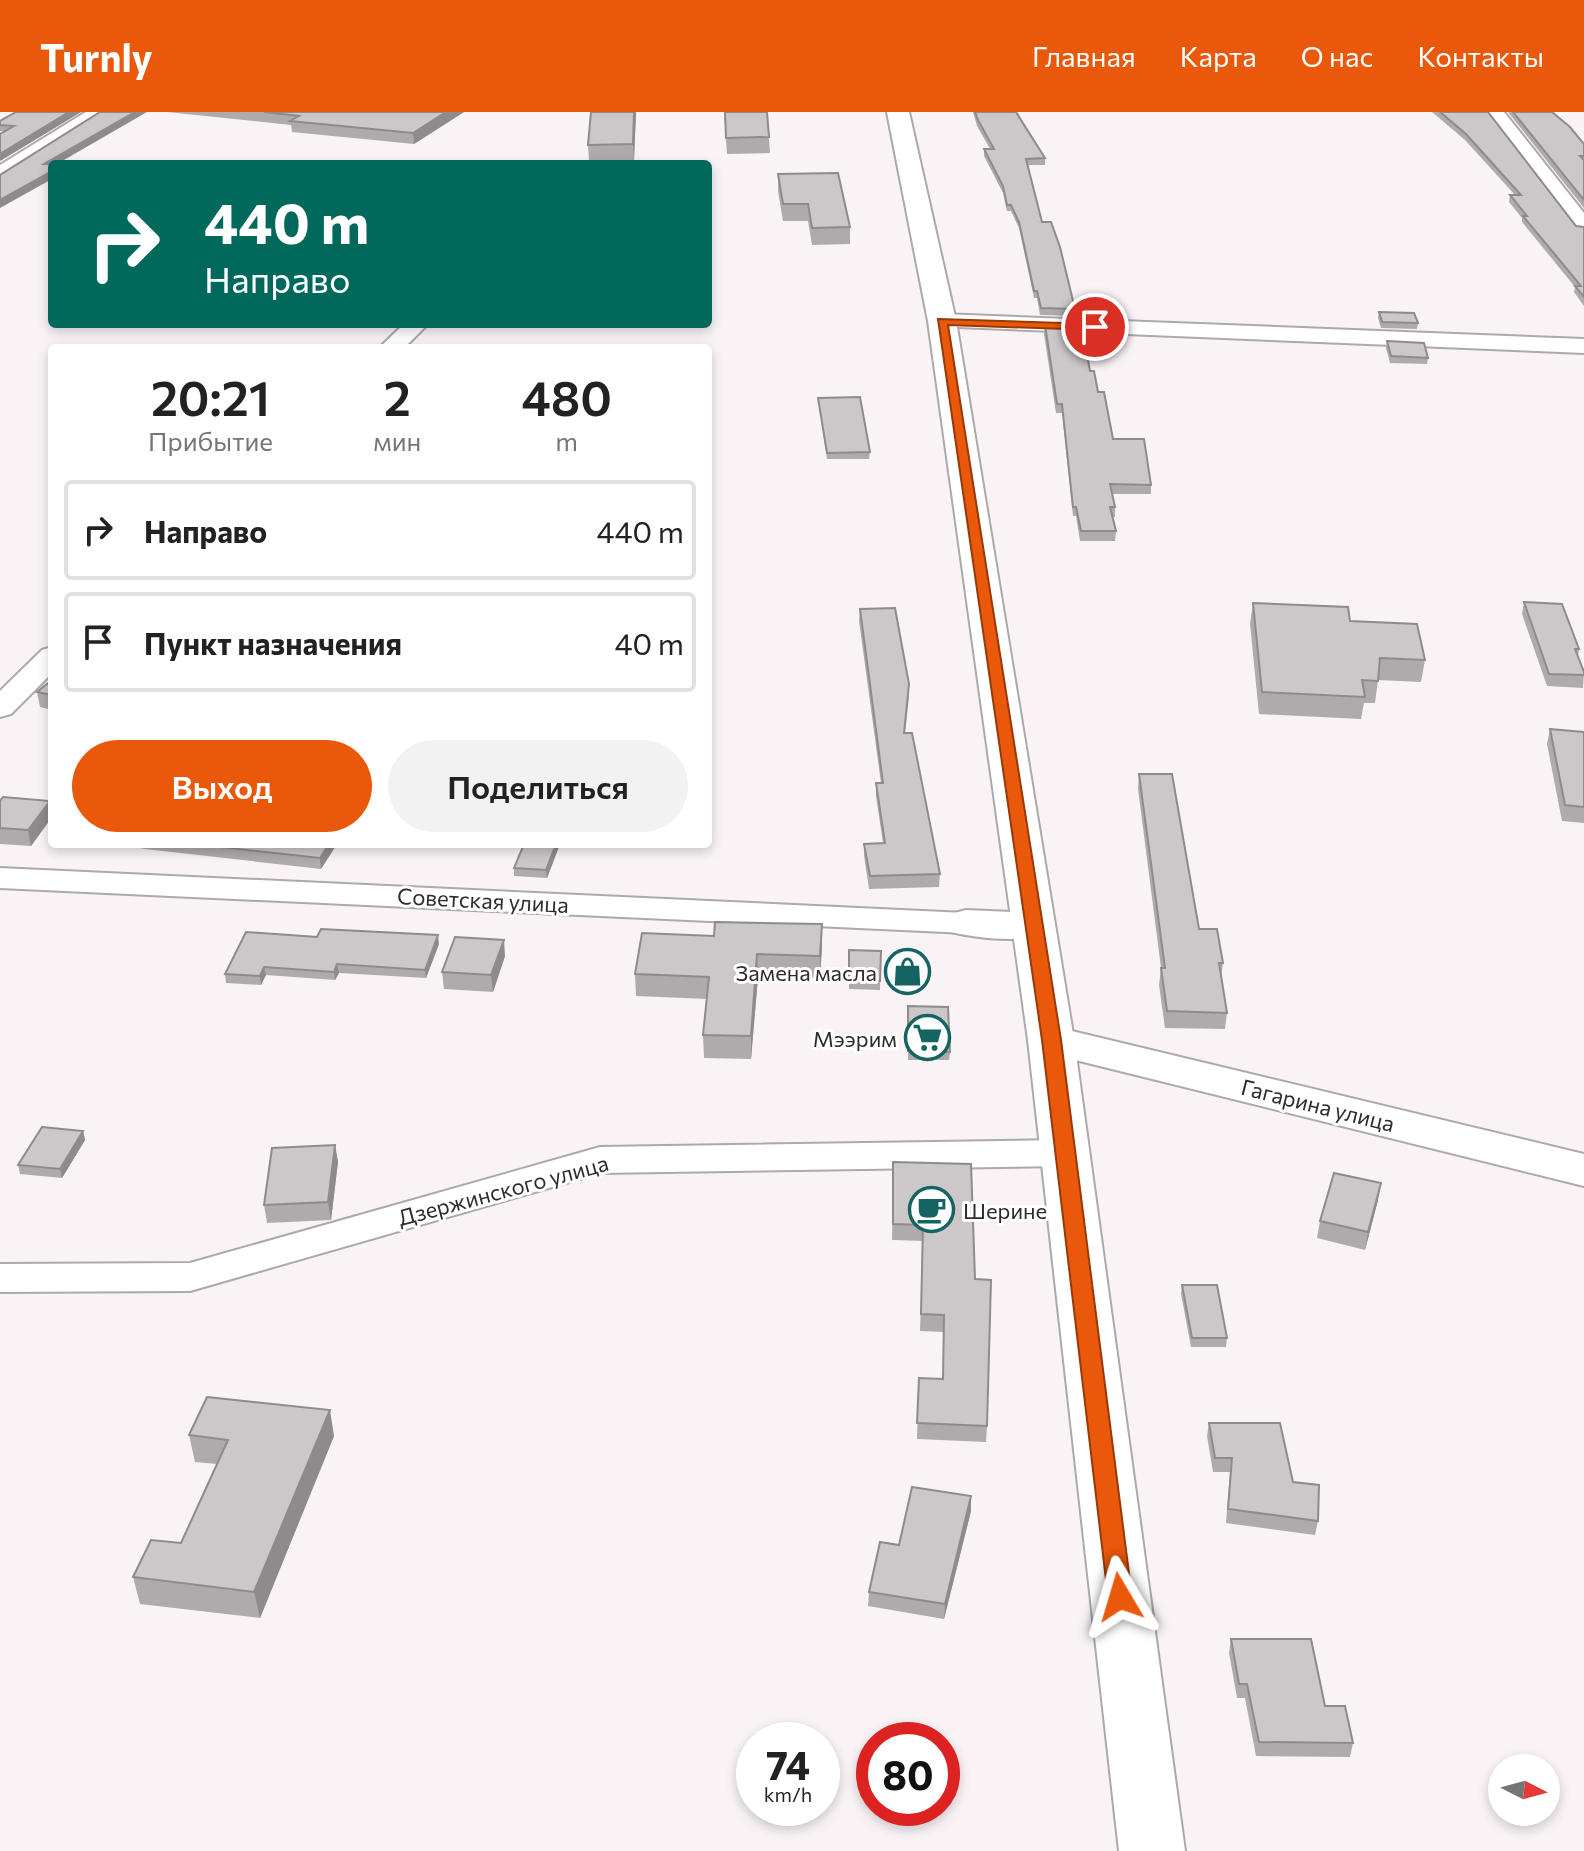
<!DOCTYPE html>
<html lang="ru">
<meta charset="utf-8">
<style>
body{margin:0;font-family:Commissioner,sans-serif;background:#f2f2f2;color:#222;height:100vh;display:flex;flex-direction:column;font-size:30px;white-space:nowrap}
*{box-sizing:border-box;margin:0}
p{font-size:26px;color:#767676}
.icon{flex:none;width:44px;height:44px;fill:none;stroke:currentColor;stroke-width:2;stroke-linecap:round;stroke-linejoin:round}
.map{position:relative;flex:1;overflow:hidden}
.sheet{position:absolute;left:48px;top:232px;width:664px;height:504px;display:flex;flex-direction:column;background:#fff;border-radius:8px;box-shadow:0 4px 12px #0003}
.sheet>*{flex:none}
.hud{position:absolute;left:48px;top:48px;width:664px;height:168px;border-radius:8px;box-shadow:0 4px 12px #0003;background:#00695c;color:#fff;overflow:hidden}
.needle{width:52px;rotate:96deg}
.tools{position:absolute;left:1488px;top:1642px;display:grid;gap:16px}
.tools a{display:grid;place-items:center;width:72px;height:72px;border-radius:50%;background:#fff;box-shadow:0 4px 12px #0003;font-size:40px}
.speed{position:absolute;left:736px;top:1610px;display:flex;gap:16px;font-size:40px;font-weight:700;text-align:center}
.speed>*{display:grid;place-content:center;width:104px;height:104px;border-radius:50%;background:#fff;box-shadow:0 4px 12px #0003;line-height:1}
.speed small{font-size:20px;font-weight:400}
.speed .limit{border:12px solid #d22;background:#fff;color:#111}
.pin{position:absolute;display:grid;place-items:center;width:68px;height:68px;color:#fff;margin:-34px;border:4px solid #fff;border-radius:50%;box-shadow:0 2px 8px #0007}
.me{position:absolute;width:88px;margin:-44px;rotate:353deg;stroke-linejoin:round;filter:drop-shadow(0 0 6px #0008)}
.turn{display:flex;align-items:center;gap:28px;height:168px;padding:0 24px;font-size:36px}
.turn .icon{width:104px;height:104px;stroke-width:2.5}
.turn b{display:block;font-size:56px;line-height:68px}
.eta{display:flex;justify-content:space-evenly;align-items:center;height:136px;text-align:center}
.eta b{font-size:48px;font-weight:600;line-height:56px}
.primary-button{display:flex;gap:16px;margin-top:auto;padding:16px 24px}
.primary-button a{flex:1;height:92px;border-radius:48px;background:#ea580c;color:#fff;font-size:32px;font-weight:600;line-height:92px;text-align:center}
.primary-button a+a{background:#f2f2f2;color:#222}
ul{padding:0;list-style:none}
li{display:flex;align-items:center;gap:24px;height:100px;margin:0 16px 12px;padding:0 8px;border:4px solid #e0e0e0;border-radius:8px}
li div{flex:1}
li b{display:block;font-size:30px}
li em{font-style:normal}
header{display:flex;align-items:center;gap:48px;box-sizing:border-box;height:112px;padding:0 40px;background:#ea580c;color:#fff}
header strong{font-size:38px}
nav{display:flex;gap:44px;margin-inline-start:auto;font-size:28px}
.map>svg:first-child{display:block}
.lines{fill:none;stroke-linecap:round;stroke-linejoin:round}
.minor-casing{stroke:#ada8aa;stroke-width:4}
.tertiary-casing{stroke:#ada8aa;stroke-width:4}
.trunk-casing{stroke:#ada8aa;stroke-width:4}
.minor{fill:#fff;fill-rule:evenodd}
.tertiary{fill:#fff;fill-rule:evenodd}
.trunk{fill:#fff;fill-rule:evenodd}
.wall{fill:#afabad}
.shaded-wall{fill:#8f8b8d}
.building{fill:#ccc7c9;stroke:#8f8b8d;stroke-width:2}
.route{fill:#ea580c;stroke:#983908;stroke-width:2}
.labels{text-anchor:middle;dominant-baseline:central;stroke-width:6;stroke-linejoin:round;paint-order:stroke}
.street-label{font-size:22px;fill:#2d2b2c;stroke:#fff}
.poi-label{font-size:22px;fill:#2d2b2c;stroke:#fff;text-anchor:end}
</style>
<header>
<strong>Turnly</strong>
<nav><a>Главная</a><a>Карта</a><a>О нас</a><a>Контакты</a></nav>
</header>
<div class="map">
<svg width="1584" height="1739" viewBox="0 0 1584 1739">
<rect width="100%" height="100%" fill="#f9f3f6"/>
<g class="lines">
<defs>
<path id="minor" d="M 86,0 L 108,0 L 0,67 L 0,53 Z
M 1485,0 L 1504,0 L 1584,101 L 1584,120 L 1577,118 Z
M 942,202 L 1584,227 L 1584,241 L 934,214 L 931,209 L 934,204 Z
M 404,212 L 428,212 L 404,236 L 379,236 Z
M 52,535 L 52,561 L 11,602 L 0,605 L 0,579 L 42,538 Z
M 0,756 L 966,801 L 978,804 L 983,811 L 978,818 L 966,821 L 0,776 Z
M 1063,1028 L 1077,1032 L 1083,1041 L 1077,1050 L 1063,1054 L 601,1061 L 190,1179 L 0,1180 L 0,1152 L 190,1151 L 600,1035 Z"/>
<path id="tertiary" d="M 966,798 L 1033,801 L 1048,805 L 1054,814 L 1048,823 C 1019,830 980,827 951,820 L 945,811 L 951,802 Z
M 1051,914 L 1584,1042 L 1584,1074 L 1035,938 L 1028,928 L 1035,918 Z"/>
<path id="trunk" d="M 887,0 L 909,0 L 956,209 L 1074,928 L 1185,1739 L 1119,1739 L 1028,928 L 928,209 Z"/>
</defs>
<use href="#minor" class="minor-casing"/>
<use href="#tertiary" class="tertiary-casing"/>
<use href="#trunk" class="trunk-casing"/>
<use href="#minor" class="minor"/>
<use href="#tertiary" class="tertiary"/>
<use href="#trunk" class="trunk"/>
</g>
<path class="wall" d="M 81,0 L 0,49 L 0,22 L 4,19 L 0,19 L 0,9 Z
M 167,0 L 464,0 L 414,32 L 292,20 L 291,13 Z
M 636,0 L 634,48 L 589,49 L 588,33 Z
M 724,0 L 767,0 L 770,41 L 727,42 Z
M 973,0 L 1016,0 L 1045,46 L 1045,53 L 1028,53 L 1042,110 L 1075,197 L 1074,204 L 1040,203 L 1037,186 L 1034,186 L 1019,116 L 1011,99 L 1007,99 L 1003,81 L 984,44 L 984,37 L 990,37 L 977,14 Z
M 1432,0 L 1488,0 L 1576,114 L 1584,115 L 1584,194 L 1574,180 L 1575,175 L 1522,110 L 1522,106 L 1509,90 L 1510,83 L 1515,83 L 1465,28 Z
M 1508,0 L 1552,0 L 1584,32 L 1584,96 Z
M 778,62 L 850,115 L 850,132 L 812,133 L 808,109 L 783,109 L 778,79 Z
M 1379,200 L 1418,211 L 1417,217 L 1381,216 L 1378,206 Z
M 1045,213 L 1090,259 L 1113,327 L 1151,373 L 1151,382 L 1112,382 L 1115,395 L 1115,405 L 1112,405 L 1116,419 L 1115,429 L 1080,429 L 1076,404 L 1073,404 L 1062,301 L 1056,301 L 1044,222 Z
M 1387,229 L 1428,246 L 1427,252 L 1390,251 L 1386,236 Z
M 818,286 L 870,340 L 869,347 L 827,347 Z
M 1524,490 L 1579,537 L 1578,544 L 1584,560 L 1583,576 L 1547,574 L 1522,502 Z
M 1253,491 L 1350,509 L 1425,548 L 1421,570 L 1378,568 L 1375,591 L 1364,591 L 1361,607 L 1259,602 L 1250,512 Z
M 860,497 L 909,584 L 905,621 L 940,762 L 939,775 L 869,777 L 864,744 L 864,732 L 883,731 L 876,684 L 876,671 L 881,671 L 859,509 Z
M 52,568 L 52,598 L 40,595 L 37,580 Z
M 1550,617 L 1584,620 L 1584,711 L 1562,709 L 1547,632 Z
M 1139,662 L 1199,817 L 1223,851 L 1221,865 L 1227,901 L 1225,917 L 1165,916 L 1159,873 L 1161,856 L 1138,677 Z
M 0,689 L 50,689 L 52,705 L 31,734 L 0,732 Z
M 119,732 L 337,732 L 321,757 L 145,737 Z
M 560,732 L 547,766 L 514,764 L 514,756 Z
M 246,820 L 439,832 L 426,866 L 339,861 L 335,868 L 266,863 L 261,873 L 226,871 L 225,862 Z
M 642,821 L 822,834 L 820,866 L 758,865 L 751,947 L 704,946 L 703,923 L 707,887 L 636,884 L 635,862 Z
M 849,838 L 881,839 L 880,878 L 849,877 Z
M 505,844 L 493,880 L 444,877 L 442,860 Z
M 908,894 L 950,940 L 949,948 L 908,948 Z
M 83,1019 L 85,1028 L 62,1066 L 20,1062 L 18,1053 Z
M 335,1033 L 338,1050 L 331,1108 L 267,1111 L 264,1093 Z
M 893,1050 L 975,1167 L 987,1314 L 986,1330 L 917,1327 L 919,1266 L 943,1267 L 944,1220 L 920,1219 L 923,1129 L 892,1128 Z
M 1378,1088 L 1365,1138 L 1317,1126 L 1320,1109 Z
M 1182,1173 L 1227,1226 L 1226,1235 L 1191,1235 L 1181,1182 Z
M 1209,1311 L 1293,1370 L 1318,1409 L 1315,1423 L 1226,1411 L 1230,1360 L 1213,1360 L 1207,1324 Z
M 189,1323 L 334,1324 L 260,1506 L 140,1492 L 133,1465 L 181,1431 L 217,1352 L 195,1350 Z
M 971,1384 L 971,1399 L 944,1507 L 868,1494 L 869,1480 L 899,1433 Z
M 1231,1527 L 1325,1594 L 1353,1631 L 1350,1645 L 1256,1644 L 1245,1586 L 1237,1586 L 1229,1541 Z"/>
<path class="shaded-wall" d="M 69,0 L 81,0 L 0,49 L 0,42 Z
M 135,0 L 147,0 L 57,52 L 44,52 Z
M 446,0 L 464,0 L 414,32 L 413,21 Z
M 634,0 L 636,0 L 634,48 L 633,32 Z
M 52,59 L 52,67 L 0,96 L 0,88 Z
M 50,689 L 52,705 L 31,734 L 28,718 Z
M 329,732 L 337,732 L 321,757 L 320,746 Z
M 556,732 L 560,732 L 547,766 L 546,758 Z
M 822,812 L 822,834 L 820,866 L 820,844 Z
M 438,823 L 439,832 L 426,866 L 425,858 Z
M 504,828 L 505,844 L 493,880 L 491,863 Z
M 757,842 L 758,865 L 751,947 L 751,924 Z
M 337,852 L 339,861 L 335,868 L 334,860 Z
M 264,855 L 266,863 L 261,873 L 260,864 Z
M 83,1019 L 85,1028 L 62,1066 L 60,1057 Z
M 335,1033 L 338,1050 L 331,1108 L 328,1090 Z
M 1381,1071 L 1378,1088 L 1365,1138 L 1368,1120 Z
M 330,1298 L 334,1324 L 260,1506 L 254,1480 Z
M 971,1384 L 971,1399 L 944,1507 L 945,1492 Z"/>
<path class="building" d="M 16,0 L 69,0 L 0,42 L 0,22 L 14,14 L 0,13 L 0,9 Z
M 100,0 L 135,0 L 44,52 L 52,52 L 52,59 L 0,88 L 0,63 Z
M 264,0 L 446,0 L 413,21 L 290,9 L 299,4 Z
M 591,0 L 634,0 L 633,32 L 588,33 Z
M 725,0 L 767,0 L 769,25 L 726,26 Z
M 975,0 L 1016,0 L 1045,46 L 1026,47 L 1042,110 L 1051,110 L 1060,135 L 1075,197 L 1041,196 L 1037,179 L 1034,179 L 1019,110 L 1011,93 L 1007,93 L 1003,74 L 984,37 L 994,37 L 978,8 Z
M 1440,0 L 1488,0 L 1576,114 L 1584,115 L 1584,185 L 1575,174 L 1581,174 L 1523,104 L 1527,104 L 1510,83 L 1521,83 L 1466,22 Z
M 1513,0 L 1552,0 L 1570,15 L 1584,32 L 1584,44 L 1580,44 L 1584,48 L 1584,88 Z
M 838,61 L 850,115 L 812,116 L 808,92 L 783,92 L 778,62 Z
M 1379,200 L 1414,201 L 1418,211 L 1382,210 Z
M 1045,213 L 1082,216 L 1090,259 L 1094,259 L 1098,280 L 1104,280 L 1113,327 L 1144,327 L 1151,373 L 1110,372 L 1115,395 L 1110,395 L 1116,419 L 1081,419 L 1076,395 L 1073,395 L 1062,292 L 1057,292 Z
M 1387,229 L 1424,231 L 1428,246 L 1391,244 Z
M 860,285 L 870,340 L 827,341 L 818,286 Z
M 1524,490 L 1562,492 L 1579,537 L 1575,537 L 1584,560 L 1584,563 L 1549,562 Z
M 1253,491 L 1348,495 L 1350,509 L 1417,512 L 1425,548 L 1380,546 L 1378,569 L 1362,568 L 1365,585 L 1262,580 Z
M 895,496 L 909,572 L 904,621 L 912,621 L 940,762 L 870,764 L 864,732 L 885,731 L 876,671 L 883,671 L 860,497 Z
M 52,568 L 52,583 L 37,580 Z
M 1550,617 L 1584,620 L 1584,695 L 1565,693 Z
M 1139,662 L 1172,662 L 1199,817 L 1217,817 L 1223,851 L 1219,851 L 1227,901 L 1167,899 L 1161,856 L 1165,856 Z
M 3,685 L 50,689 L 28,718 L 0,716 L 0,689 Z
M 194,732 L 329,732 L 320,746 Z
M 524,732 L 556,732 L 546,758 L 514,756 Z
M 715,810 L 822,812 L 820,844 L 757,842 L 751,924 L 703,923 L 709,865 L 635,862 L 642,821 L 714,824 Z
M 321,817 L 438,823 L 425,858 L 337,852 L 334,860 L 264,855 L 260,864 L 225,862 L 246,820 L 317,825 Z
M 455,825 L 504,828 L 491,863 L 442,860 Z
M 849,838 L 881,839 L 880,869 L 849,868 Z
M 908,894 L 948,895 L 950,940 L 908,939 Z
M 42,1015 L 83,1019 L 60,1057 L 18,1053 Z
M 335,1033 L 328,1090 L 264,1093 L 272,1036 Z
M 893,1050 L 971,1052 L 975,1167 L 991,1168 L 987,1314 L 917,1311 L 919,1266 L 943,1267 L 944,1203 L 921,1202 L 923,1113 L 893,1112 Z
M 1334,1061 L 1381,1071 L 1368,1120 L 1320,1109 Z
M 1182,1173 L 1217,1173 L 1227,1226 L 1192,1226 Z
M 207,1285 L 330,1298 L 254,1480 L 133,1465 L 151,1428 L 181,1431 L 228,1328 L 189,1323 Z
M 1209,1311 L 1280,1311 L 1293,1370 L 1319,1373 L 1318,1409 L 1228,1397 L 1232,1346 L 1215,1346 Z
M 912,1375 L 971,1384 L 945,1492 L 869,1480 L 880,1430 L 899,1433 Z
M 1231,1527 L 1311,1527 L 1325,1594 L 1345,1594 L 1353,1631 L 1259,1630 L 1247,1572 L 1239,1572 Z"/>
<path class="route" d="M 938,207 L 1095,212 L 1101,215 L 1095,218 L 948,213 L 1061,928 L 1132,1485 L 1128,1492 L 1120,1495 L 1111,1492 L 1108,1485 L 1042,928 Z"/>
<defs>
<symbol id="shop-ring" viewBox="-11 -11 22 22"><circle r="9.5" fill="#fff" stroke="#166462" stroke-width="1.5"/><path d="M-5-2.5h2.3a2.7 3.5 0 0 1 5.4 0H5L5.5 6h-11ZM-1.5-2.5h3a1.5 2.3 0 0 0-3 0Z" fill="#166462"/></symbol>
<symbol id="supermarket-ring" viewBox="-11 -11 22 22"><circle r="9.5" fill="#fff" stroke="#166462" stroke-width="1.5"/><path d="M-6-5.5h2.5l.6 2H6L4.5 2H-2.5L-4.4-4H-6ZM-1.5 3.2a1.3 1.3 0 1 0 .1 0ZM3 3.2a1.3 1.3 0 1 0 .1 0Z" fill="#166462"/></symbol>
<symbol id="cafe-ring" viewBox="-11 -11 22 22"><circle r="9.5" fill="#fff" stroke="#166462" stroke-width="1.5"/><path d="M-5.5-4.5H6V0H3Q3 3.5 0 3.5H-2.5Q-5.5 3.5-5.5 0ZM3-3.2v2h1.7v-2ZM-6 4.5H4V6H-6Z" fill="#166462"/></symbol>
</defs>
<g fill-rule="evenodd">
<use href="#shop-ring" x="882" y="834" width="51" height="51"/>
<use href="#supermarket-ring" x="902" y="900" width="51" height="51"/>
<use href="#cafe-ring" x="906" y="1072" width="51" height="51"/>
</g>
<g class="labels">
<g class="street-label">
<text transform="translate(483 788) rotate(3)">Советская улица</text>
<text transform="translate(1318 993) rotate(14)">Гагарина улица</text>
<text transform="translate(503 1078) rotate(-15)">Дзержинского улица</text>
</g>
<g class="poi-label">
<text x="877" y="860">Замена масла</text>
<text x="897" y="926">Мээрим</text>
<text x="963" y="1098" text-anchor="start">Шерине</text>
</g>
</g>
</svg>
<div class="tools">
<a><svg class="needle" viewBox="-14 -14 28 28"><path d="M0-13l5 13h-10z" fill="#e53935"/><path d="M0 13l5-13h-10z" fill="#767676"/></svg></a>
</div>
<div class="speed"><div>74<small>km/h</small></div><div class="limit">80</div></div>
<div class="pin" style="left:1095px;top:215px;background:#d93025"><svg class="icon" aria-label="arrive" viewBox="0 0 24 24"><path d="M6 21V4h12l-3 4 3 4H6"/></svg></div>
<svg class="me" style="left:1120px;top:1485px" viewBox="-20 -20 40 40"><path d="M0-17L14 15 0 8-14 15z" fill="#ea580c" stroke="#fff" stroke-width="4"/></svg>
<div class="hud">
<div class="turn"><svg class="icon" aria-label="right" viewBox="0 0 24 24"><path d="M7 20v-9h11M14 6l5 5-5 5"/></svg><div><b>440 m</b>Направо</div></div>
</div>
<section class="sheet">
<div class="eta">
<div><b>20:21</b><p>Прибытие</p></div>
<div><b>2</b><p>мин</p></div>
<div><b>480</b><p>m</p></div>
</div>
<ul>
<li><svg class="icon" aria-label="right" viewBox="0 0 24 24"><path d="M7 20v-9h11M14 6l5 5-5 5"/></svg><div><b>Направо</b></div><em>440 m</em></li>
<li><svg class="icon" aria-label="arrive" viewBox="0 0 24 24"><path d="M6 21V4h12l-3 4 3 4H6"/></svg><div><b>Пункт назначения</b></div><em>40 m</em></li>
</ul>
<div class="primary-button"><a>Выход</a><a>Поделиться</a></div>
</section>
</div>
